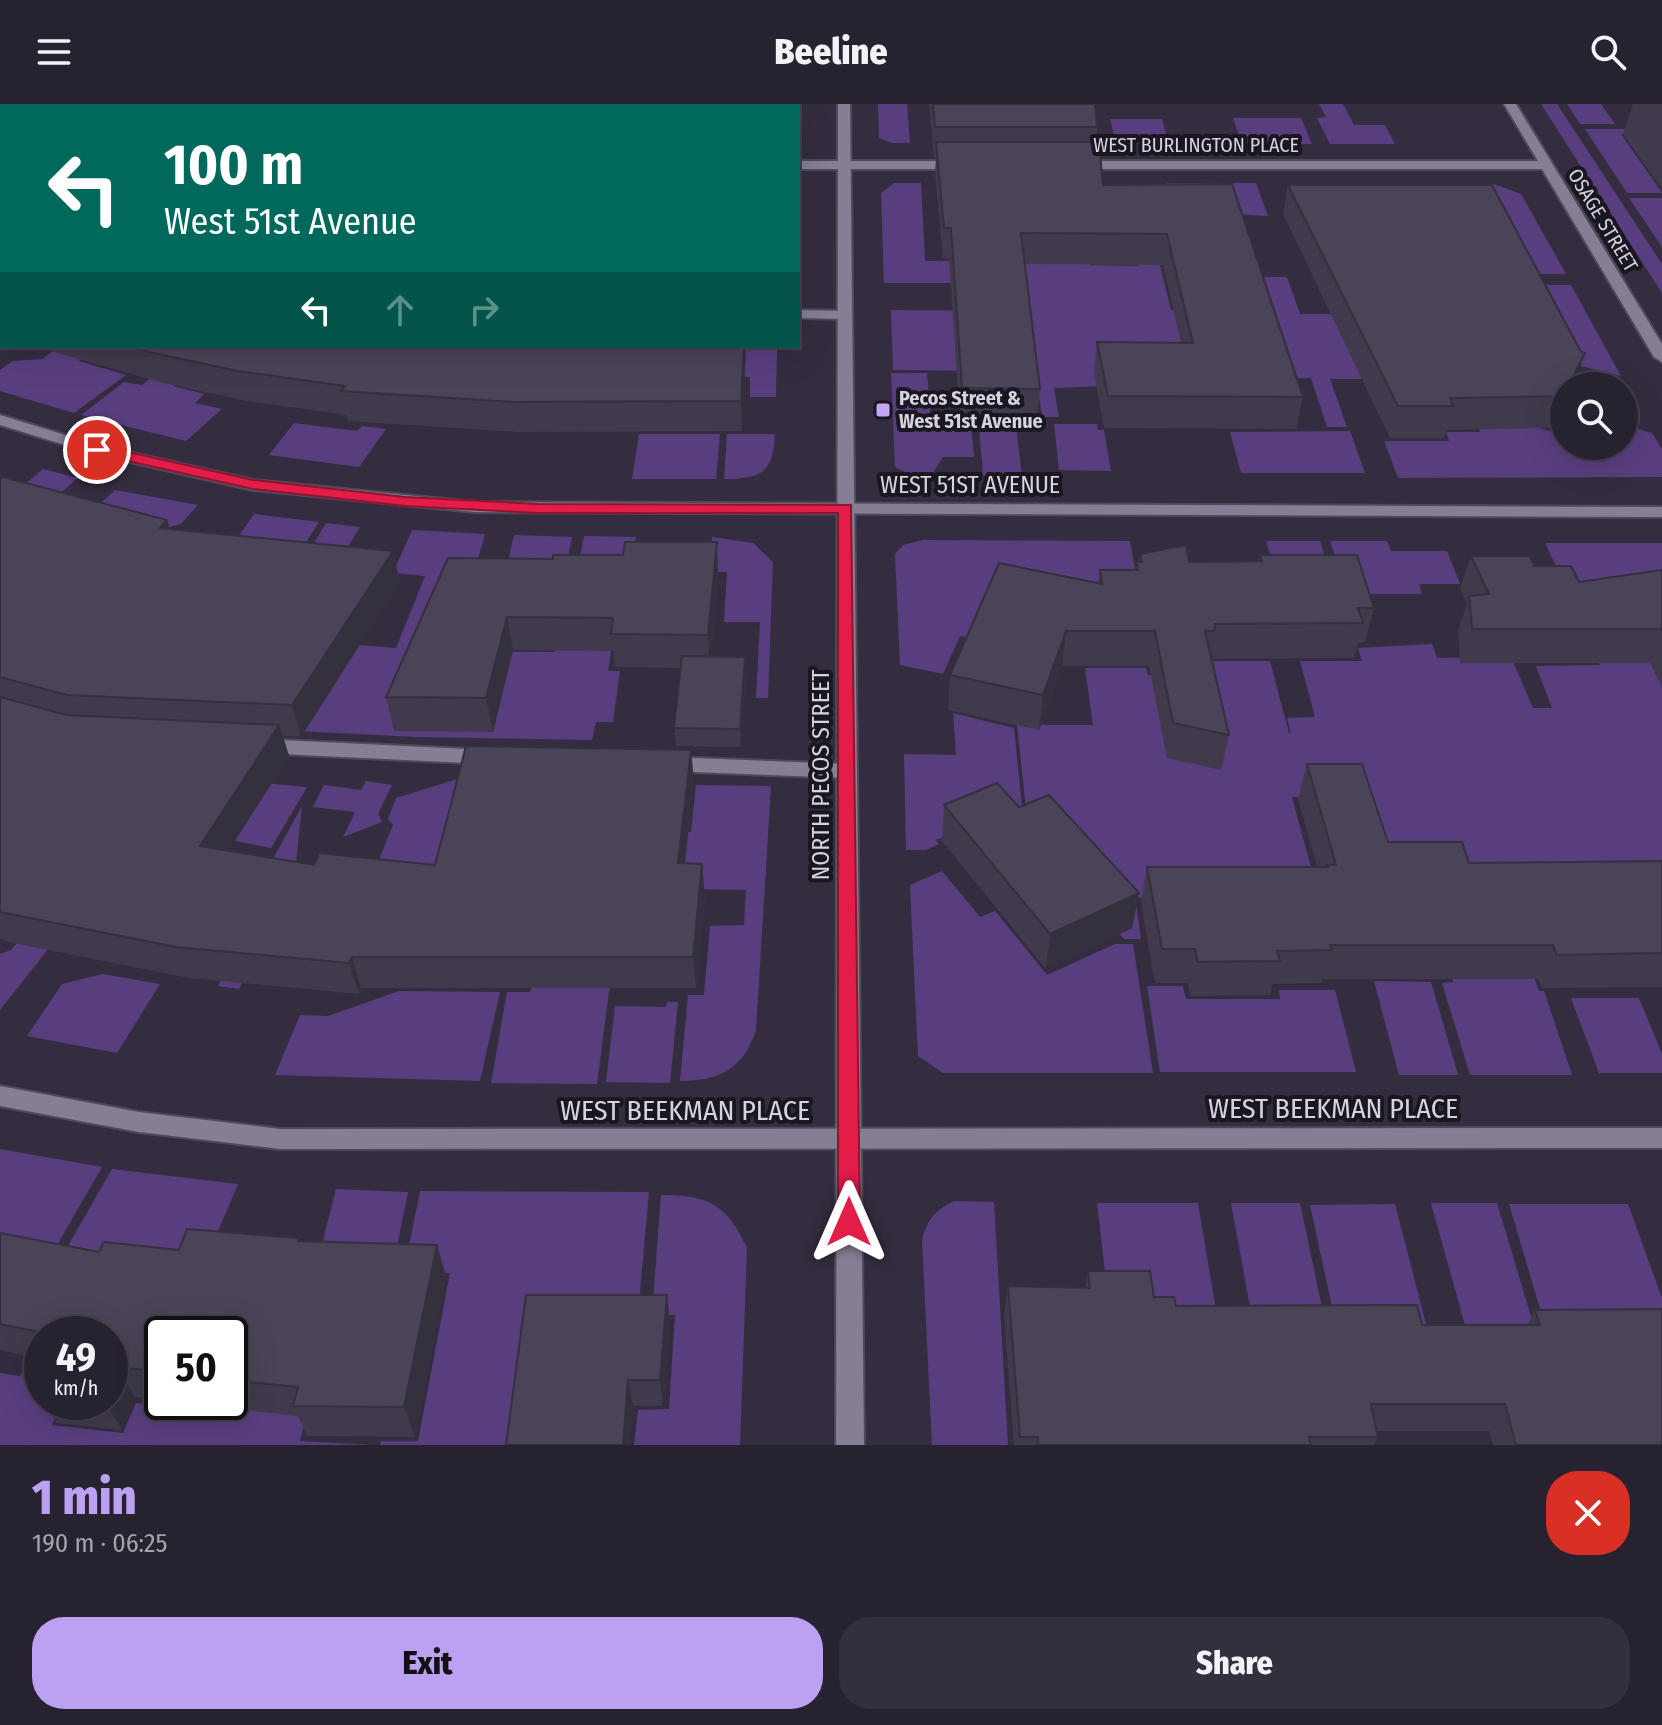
<!DOCTYPE html>
<meta charset="utf-8">
<style>
body{margin:0;font-family:"Fira Sans Condensed",sans-serif;background:#332f3c;color:#f1f3f6;height:100vh;display:flex;flex-direction:column;font-size:30px;white-space:nowrap}
*{box-sizing:border-box;margin:0}
p{font-size:26px;color:#a4a4ab}
.icon{flex:none;width:44px;height:44px;fill:none;stroke:currentColor;stroke-width:2;stroke-linecap:round;stroke-linejoin:round}
.map{position:relative;height:1341px;overflow:hidden}
.drawer{display:flex;flex-direction:column;background:#272230;flex:1}
.drawer>*{flex:none}
.hud{position:absolute;left:0px;top:0px;width:800px;height:244px;box-shadow:0 8px 32px #0002,0 0 0 2px #433f4c;background:#00695c;color:#fff;overflow:hidden}
.tools{position:absolute;left:1550px;top:268px;display:grid;gap:16px}
.tools a{display:grid;place-items:center;width:88px;height:88px;border-radius:50%;background:#272230;box-shadow:0 8px 32px #0002,0 0 0 2px #433f4c;font-size:40px}
.speed{position:absolute;left:24px;top:1212px;display:flex;gap:16px;font-size:40px;font-weight:700;text-align:center}
.speed>*{display:grid;place-content:center;width:104px;height:104px;border-radius:50%;background:#272230;box-shadow:0 8px 32px #0002,0 0 0 2px #433f4c;line-height:1}
.speed small{font-size:20px;font-weight:400}
.speed .limit{border:4px solid #111;border-radius:12px;background:#fff;color:#111}
.pin{position:absolute;display:grid;place-items:center;width:68px;height:68px;color:#fff;margin:-34px;border:4px solid #fff;border-radius:50%;box-shadow:0 2px 8px #0007}
.me{position:absolute;width:88px;margin:-44px;rotate:0deg;stroke-linejoin:round;filter:drop-shadow(0 0 6px #0008)}
.turn{display:flex;align-items:center;gap:28px;height:168px;padding:0 32px;font-size:36px}
.turn .icon{width:104px;height:104px;stroke-width:2.5}
.turn b{display:block;font-size:56px;line-height:68px}
.lanes{display:flex;align-items:center;height:76px;padding:0 32px;background:#0003;justify-content:center;gap:40px;direction:ltr}
.lanes .off{opacity:.35}
.round{display:grid;place-items:center;flex:none;width:84px;height:84px;border-radius:32px;background:#332f3c}
.summary{display:flex;align-items:center;justify-content:space-between;height:136px;padding:0 32px}
h1{font-size:48px;font-weight:800;line-height:60px;color:#bca0f2}
.button{display:flex;gap:16px;margin-top:auto;padding:16px 32px}
.button a{flex:1;height:92px;border-radius:32px;background:#bca0f2;color:#111;font-size:32px;font-weight:800;line-height:92px;text-align:center}
.button a+a{background:#332f3c;color:#f1f3f6}
header{display:flex;justify-content:space-between;align-items:center;height:104px;padding:0 32px;background:#272230;font-size:36px;font-weight:800}
.map>svg:first-child{display:block}
.green{fill:#593e7f}
.lines{fill:none;stroke-linecap:round;stroke-linejoin:round}
.lane-casing{stroke:#4f4a5a;stroke-width:4}
.street-casing{stroke:#4f4a5a;stroke-width:4}
.secondary-casing{stroke:#4f4a5a;stroke-width:4}
.lane{fill:#867e94;fill-rule:evenodd}
.street{fill:#867e94;fill-rule:evenodd}
.secondary{fill:#867e94;fill-rule:evenodd}
.wall{fill:#403a4c}
.shaded-wall{fill:#34303e}
.building{fill:#4b4458;stroke:#34303e;stroke-width:2}
.route{fill:#e11d48;stroke:#92132f;stroke-width:2}
.poi-dot{fill:#c3a7f2;stroke:#1a1720;stroke-width:3}
.labels{text-anchor:middle;dominant-baseline:central;stroke-width:8;stroke-linejoin:round;paint-order:stroke}
.far-street-label{font-size:20px;fill:#d6d2de;stroke:#1a1720}
.far-poi-label{font-size:20px;font-weight:bold;fill:#d6d2de;stroke:#1a1720;text-anchor:start}
.street-label{font-size:24px;fill:#d6d2de;stroke:#1a1720}
.near-street-label{font-size:28px;fill:#d6d2de;stroke:#1a1720}
</style>
<header><svg class="icon" aria-label="menu" viewBox="0 0 24 24"><path d="M4 6h16M4 12h16M4 18h16"/></svg>Beeline<svg class="icon" aria-label="search" viewBox="0 0 24 24"><circle cx="10" cy="10" r="6"/><path d="M15 15l6 6"/></svg></header>
<div class="map">
<svg width="1662" height="1341" viewBox="0 0 1662 1341">
<rect width="100%" height="100%" fill="#342d40"/>
<path class="green" d="M 878,0 L 907,0 L 910,39 L 892,39 L 879,34 Z
M 1319,0 L 1343,0 L 1354,21 L 1385,21 L 1395,40 L 1330,40 L 1317,14 L 1326,13 Z
M 1541,0 L 1557,0 L 1662,160 L 1662,189 Z
M 1567,0 L 1601,0 L 1615,20 L 1580,20 Z
M 1233,14 L 1301,14 L 1312,40 L 1242,40 Z
M 1110,15 L 1162,15 L 1169,40 L 1116,40 Z
M 1585,25 L 1634,25 L 1637,30 L 1621,30 L 1662,89 L 1627,89 Z
M 894,79 L 921,79 L 925,157 L 956,157 L 962,179 L 884,179 L 881,89 Z
M 1166,79 L 1256,79 L 1268,112 L 1173,107 Z
M 1369,80 L 1494,80 L 1521,90 L 1566,170 L 1517,170 L 1382,109 Z
M 1629,94 L 1662,94 L 1662,143 Z
M 1134,141 L 1155,141 L 1171,206 L 1245,207 L 1236,173 L 1287,173 L 1300,210 L 1436,210 L 1525,181 L 1571,181 L 1621,272 L 1500,242 L 1457,275 L 1330,275 L 1347,323 L 1327,323 L 1311,274 L 1054,284 L 1059,313 L 1042,313 L 1037,277 L 1005,267 L 893,266 L 891,206 L 1024,207 L 971,155 L 1089,156 L 1090,161 L 1138,162 Z
M 60,242 L 90,242 L 95,245 L 79,257 L 126,271 L 74,309 L 0,287 L 0,266 L 13,257 L 42,255 Z
M 724,245 L 777,245 L 776,293 L 750,293 L 750,273 L 722,273 Z
M 166,261 L 190,267 L 173,282 L 204,290 L 195,299 L 222,305 L 186,337 L 81,311 L 124,278 L 142,281 Z
M 891,269 L 927,269 L 931,320 L 971,321 L 974,353 L 943,353 L 932,370 L 911,371 L 895,363 Z
M 1472,310 L 1487,310 L 1553,328 L 1562,311 L 1564,312 L 1564,342 L 1624,342 L 1624,321 L 1652,329 L 1662,345 L 1662,373 L 1398,374 L 1384,337 L 1449,337 L 1446,328 L 1480,328 Z
M 294,319 L 357,327 L 362,322 L 386,325 L 359,363 L 269,351 Z
M 1054,320 L 1097,320 L 1098,326 L 1104,326 L 1111,367 L 1059,366 Z
M 979,322 L 1016,323 L 1022,371 L 983,371 Z
M 1350,327 L 1365,369 L 1241,369 L 1230,328 Z
M 639,330 L 720,330 L 716,375 L 632,375 Z
M 727,330 L 775,330 C 773,368 763,375 724,375 Z
M 43,365 L 78,374 L 38,408 L 0,401 Z
M 115,386 L 198,401 L 181,420 L 118,437 L 67,429 Z
M 254,410 L 319,418 L 292,460 L 225,452 Z
M 326,419 L 360,423 L 304,516 L 300,462 Z
M 412,426 L 485,430 L 469,487 L 507,548 L 555,548 L 575,477 L 584,432 L 636,433 L 631,468 L 623,469 L 608,567 L 620,567 L 613,618 L 596,618 L 592,636 L 416,633 L 105,617 L 320,538 L 396,544 L 425,472 L 393,469 Z
M 514,431 L 572,433 L 563,474 L 504,474 Z
M 712,433 L 753,439 L 773,458 L 768,594 L 756,594 L 760,518 L 724,518 L 727,468 L 710,468 Z
M 923,436 L 1130,437 L 1139,489 L 976,535 L 960,532 L 943,570 L 900,561 L 895,450 L 903,441 Z
M 1266,437 L 1320,437 L 1334,482 L 1279,482 Z
M 1330,437 L 1387,437 L 1391,447 L 1447,447 L 1460,480 L 1419,480 L 1422,490 L 1352,490 L 1345,484 Z
M 1545,439 L 1662,439 L 1662,496 L 1580,515 Z
M 1579,518 L 1618,518 L 1662,573 L 1662,789 L 1515,819 L 1539,887 L 1544,887 L 1572,971 L 1470,971 L 1442,879 L 1453,878 L 1448,861 L 1379,770 L 1365,692 L 1292,693 L 1318,790 L 1135,794 L 1141,835 L 1124,835 L 1029,732 L 1017,621 L 1093,621 L 1085,564 L 1146,564 L 1148,571 L 1185,572 L 1182,557 L 1270,557 L 1289,629 L 1291,630 L 1287,614 L 1315,613 L 1300,557 L 1362,557 L 1358,544 L 1432,540 L 1437,554 L 1511,553 L 1533,604 L 1552,604 L 1536,562 L 1600,561 Z
M 953,609 L 1014,624 L 1025,731 L 995,711 L 936,736 L 939,740 L 926,746 L 906,746 L 904,650 L 956,651 Z
M 467,672 L 480,798 L 373,771 L 393,721 L 388,715 L 396,694 Z
M 228,676 L 307,683 L 271,744 L 200,730 Z
M 366,677 L 392,681 L 378,710 L 382,718 L 343,733 L 355,708 L 313,703 L 324,681 L 361,686 Z
M 696,681 L 771,682 L 756,926 C 744,964 720,977 680,977 L 688,891 L 704,891 L 710,822 L 744,821 L 746,786 L 631,784 L 639,728 L 691,728 Z
M 302,702 L 295,767 L 239,885 L 218,882 L 275,776 L 263,773 Z
M 140,729 L 0,906 L 0,850 L 11,846 L 67,778 Z
M 942,767 L 980,813 L 995,807 L 1047,871 L 1115,840 L 1133,840 L 1153,969 L 943,969 L 918,952 L 910,781 Z
M 103,870 L 160,880 L 117,949 L 27,932 L 62,880 Z
M 1374,877 L 1431,878 L 1458,971 L 1399,971 Z
M 533,879 L 610,880 L 597,980 L 491,979 L 507,888 L 530,888 Z
M 1147,882 L 1183,882 L 1186,895 L 1280,895 L 1279,886 L 1335,886 L 1356,968 L 1160,968 Z
M 399,887 L 500,888 L 480,977 L 275,971 L 300,911 L 328,912 Z
M 1571,894 L 1639,894 L 1662,950 L 1662,969 L 1599,969 Z
M 667,898 L 678,898 L 670,979 L 606,978 L 615,902 L 666,903 Z
M 0,1045 L 102,1063 L 45,1162 L 0,1153 Z
M 112,1065 L 238,1080 L 207,1154 L 43,1230 L 65,1147 Z
M 336,1085 L 408,1088 L 392,1167 L 343,1168 L 300,1337 L 372,1341 L 0,1341 L 0,1269 L 20,1272 L 42,1233 L 42,1298 L 62,1298 L 52,1321 L 123,1329 L 136,1299 L 235,1307 L 239,1295 L 283,1296 Z
M 420,1087 L 649,1088 L 638,1211 L 572,1341 L 380,1341 L 381,1337 L 418,1337 L 450,1169 L 404,1167 Z
M 661,1091 C 708,1091 727,1100 747,1144 L 740,1341 L 634,1341 L 638,1306 L 669,1305 L 675,1211 L 652,1211 Z
M 954,1097 L 994,1098 L 1008,1341 L 932,1341 L 922,1136 C 927,1116 935,1106 954,1097 Z
M 1097,1099 L 1198,1099 L 1225,1260 L 1108,1193 Z
M 1231,1099 L 1300,1099 L 1323,1208 L 1254,1225 Z
M 1431,1099 L 1497,1099 L 1536,1229 L 1471,1243 Z
M 1395,1100 L 1451,1317 L 1333,1207 L 1310,1101 Z
M 1509,1100 L 1628,1100 L 1662,1194 L 1662,1247 L 1548,1232 Z"/>
<g class="lines">
<defs>
<path id="lane" d="M 798,206 L 845,207 L 852,211 L 845,215 L 798,214 Z
M 260,635 L 488,646 L 498,653 L 488,660 L 260,649 L 250,642 Z
M 667,653 L 847,660 L 857,667 L 847,674 L 667,667 L 657,660 Z"/>
<path id="street" d="M 150,0 L 169,0 L 170,2 L 151,2 Z
M 1504,0 L 1516,0 L 1662,240 L 1662,258 L 1654,253 L 1542,65 L 1074,65 L 1067,61 L 1074,57 L 1538,57 Z
M 798,57 L 962,57 L 969,61 L 962,65 L 798,65 Z
M 0,311 L 101,342 L 253,376 L 475,398 L 1662,403 L 1662,413 L 475,408 L 253,386 L 91,349 L 0,321 Z
M 0,982 L 139,1008 L 280,1025 L 1662,1024 L 1662,1044 L 280,1045 L 139,1028 L 0,1002 Z"/>
<path id="secondary" d="M 838,0 L 850,0 L 864,1341 L 836,1341 Z"/>
</defs>
<use href="#lane" class="lane-casing"/>
<use href="#street" class="street-casing"/>
<use href="#secondary" class="secondary-casing"/>
<use href="#lane" class="lane"/>
<use href="#street" class="street"/>
<use href="#secondary" class="secondary"/>
</g>
<path class="wall" d="M 0,0 L 31,0 L 32,2 L 2,2 L 2,231 L 0,230 Z
M 929,0 L 1095,0 L 1097,23 L 1096,38 L 1103,81 L 1232,80 L 1303,293 L 1296,325 L 1104,324 L 1094,270 L 1097,238 L 1181,239 L 1163,161 L 1024,160 L 1040,285 L 1037,317 L 960,316 L 949,155 L 943,154 L 935,68 L 936,54 L 934,54 Z
M 1633,0 L 1662,0 L 1662,85 L 1623,30 Z
M 1288,81 L 1585,249 L 1573,282 L 1564,282 L 1564,301 L 1553,324 L 1447,326 L 1444,334 L 1390,334 L 1283,110 Z
M 33,242 L 746,242 L 742,327 L 519,328 L 348,317 L 347,311 L 246,297 L 159,278 Z
M 0,375 L 167,416 L 170,425 L 400,478 L 301,633 L 283,632 L 289,652 L 229,746 L 314,761 L 435,761 L 694,677 L 685,760 L 705,791 L 696,884 L 361,884 L 359,890 L 189,874 L 13,839 L 0,835 Z
M 1140,450 L 1189,458 L 1259,457 L 1260,451 L 1374,504 L 1365,538 L 1358,539 L 1354,554 L 1211,555 L 1229,631 L 1221,666 L 1167,654 L 1149,562 L 1062,562 L 1039,626 L 948,606 L 950,571 L 1098,479 L 1100,466 L 1135,466 L 1136,458 L 1139,458 Z
M 1471,452 L 1534,462 L 1579,478 L 1662,466 L 1662,583 L 1650,559 L 1460,559 L 1458,526 L 1467,500 L 1460,485 Z
M 448,454 L 718,471 L 711,552 L 746,571 L 741,643 L 676,642 L 674,624 L 681,564 L 615,563 L 613,547 L 513,546 L 493,628 L 394,627 L 386,593 Z
M 1307,660 L 1388,738 L 1469,759 L 1662,757 L 1662,883 L 1542,884 L 1538,875 L 1323,875 L 1321,879 L 1273,880 L 1270,891 L 1190,892 L 1188,879 L 1155,879 L 1141,798 L 1147,763 L 1317,763 L 1298,695 Z
M 944,701 L 1019,703 L 1139,789 L 1132,824 L 1046,865 L 942,737 Z
M 0,1129 L 99,1148 L 179,1146 L 300,1137 L 437,1141 L 446,1172 L 415,1333 L 307,1332 L 298,1312 L 177,1298 L 230,1298 L 230,1230 L 162,1230 L 162,1296 L 135,1293 L 122,1326 L 57,1319 L 43,1298 L 110,1298 L 110,1230 L 42,1230 L 42,1255 L 0,1246 Z
M 1088,1167 L 1176,1202 L 1422,1221 L 1527,1221 L 1535,1206 L 1662,1341 L 1493,1341 L 1489,1327 L 1377,1327 L 1378,1333 L 1374,1341 L 1014,1341 L 1004,1211 L 1008,1182 L 1085,1184 Z
M 670,1217 L 663,1302 L 633,1302 L 629,1341 L 506,1341 Z"/>
<path class="shaded-wall" d="M 744,242 L 746,242 L 742,327 L 741,297 Z
M 1585,249 L 1573,282 L 1568,282 Z
M 1564,291 L 1564,301 L 1553,324 L 1564,292 Z
M 167,416 L 177,447 L 160,424 Z
M 717,438 L 718,471 L 710,564 L 708,531 Z
M 393,447 L 400,478 L 301,633 L 292,601 Z
M 507,513 L 513,546 L 493,628 L 486,594 Z
M 1066,527 L 1062,562 L 1039,626 L 1043,591 Z
M 745,553 L 746,571 L 741,643 L 740,625 Z
M 279,621 L 289,652 L 212,773 L 200,742 Z
M 691,646 L 694,677 L 681,791 L 678,759 Z
M 702,760 L 705,791 L 696,884 L 693,853 Z
M 1139,789 L 1132,824 L 1046,865 L 1050,830 Z
M 352,853 L 361,884 L 359,890 L 349,859 Z
M 437,1141 L 446,1172 L 415,1333 L 404,1303 Z
M 667,1191 L 670,1217 L 663,1302 L 660,1276 Z
M 117,1263 L 135,1293 L 122,1326 L 105,1298 L 110,1298 L 110,1280 Z
M 628,1276 L 633,1302 L 629,1341 L 623,1341 Z"/>
<path class="building" d="M 0,0 L 24,0 L 23,2 L 2,2 L 2,205 L 0,205 Z
M 483,0 L 655,0 L 655,2 L 482,2 Z
M 933,0 L 1095,0 L 1097,23 L 935,23 Z
M 936,38 L 1099,38 L 1103,81 L 1232,80 L 1303,293 L 1108,292 L 1097,238 L 1193,239 L 1167,130 L 1021,129 L 1040,285 L 962,284 L 951,124 L 944,124 Z
M 1288,81 L 1492,81 L 1581,248 L 1585,249 L 1568,282 L 1564,282 L 1564,292 L 1450,294 L 1453,302 L 1398,302 Z
M 128,242 L 744,242 L 741,297 L 514,298 L 341,287 L 345,282 L 238,267 L 149,248 Z
M 3,373 L 167,416 L 160,424 L 393,447 L 292,601 L 67,591 L 0,573 L 0,375 Z
M 625,438 L 717,438 L 708,531 L 611,530 L 613,514 L 507,513 L 486,594 L 386,593 L 448,454 L 553,455 L 553,451 L 623,451 Z
M 1186,441 L 1189,458 L 1262,457 L 1260,451 L 1357,451 L 1374,504 L 1358,504 L 1363,519 L 1215,520 L 1214,527 L 1205,527 L 1229,631 L 1173,619 L 1155,527 L 1066,527 L 1043,591 L 950,571 L 999,459 L 1102,480 L 1100,466 L 1138,466 L 1136,458 L 1142,458 L 1140,450 Z
M 1471,452 L 1530,452 L 1534,462 L 1571,462 L 1579,478 L 1662,466 L 1662,525 L 1472,525 L 1469,492 L 1489,490 Z
M 682,552 L 745,553 L 740,625 L 674,624 Z
M 0,593 L 66,611 L 279,621 L 200,742 L 314,761 L 319,749 L 435,761 L 466,642 L 691,646 L 678,759 L 702,760 L 693,853 L 352,853 L 349,859 L 176,843 L 0,808 Z
M 1307,660 L 1362,660 L 1388,738 L 1462,738 L 1469,759 L 1662,757 L 1662,849 L 1557,851 L 1553,841 L 1330,841 L 1332,846 L 1277,847 L 1280,857 L 1198,858 L 1195,845 L 1162,845 L 1147,763 L 1328,763 L 1327,761 L 1336,761 Z
M 997,679 L 1019,703 L 1049,691 L 1139,789 L 1050,830 L 944,701 Z
M 187,1125 L 299,1134 L 298,1137 L 437,1141 L 404,1303 L 293,1302 L 298,1283 L 230,1276 L 230,1230 L 162,1230 L 162,1268 L 117,1263 L 110,1280 L 110,1230 L 50,1230 L 0,1220 L 0,1129 L 99,1148 L 104,1138 L 179,1146 Z
M 1088,1167 L 1150,1167 L 1154,1193 L 1174,1193 L 1176,1202 L 1417,1201 L 1422,1221 L 1540,1221 L 1535,1206 L 1662,1205 L 1662,1341 L 1516,1341 L 1505,1300 L 1371,1300 L 1378,1333 L 1309,1333 L 1311,1341 L 1038,1341 L 1038,1333 L 1020,1333 L 1008,1182 L 1090,1184 Z
M 526,1191 L 667,1191 L 660,1276 L 628,1276 L 623,1341 L 506,1341 Z
M 42,1277 L 42,1289 L 37,1289 Z"/>
<path class="route" d="M 97,341 L 253,376 L 405,393 L 537,400 L 851,401 L 860,1118 L 857,1125 L 849,1128 L 841,1125 L 838,1118 L 838,409 L 537,409 L 405,402 L 253,385 L 92,349 L 92,342 Z"/>
<rect class="poi-dot" x="875" y="298" width="16" height="16" rx="4"/>
<g class="labels">
<g class="far-street-label">
<text x="1196" y="41">WEST BURLINGTON PLACE</text>
<text transform="translate(1603 116) rotate(59)">OSAGE STREET</text>
</g>
<g class="far-poi-label">
<text x="899" y="294">Pecos Street &amp;<tspan x="899" dy="23">West 51st Avenue</tspan></text>
</g>
<g class="street-label">
<text x="970" y="381">WEST 51ST AVENUE</text>
<text transform="translate(821 671) rotate(-90)">NORTH PECOS STREET</text>
</g>
<g class="near-street-label">
<text x="1333" y="1004">WEST BEEKMAN PLACE</text>
<text x="685" y="1006">WEST BEEKMAN PLACE</text>
</g>
</g>
</svg>
<div class="tools">
<a><svg class="icon" aria-label="search" viewBox="0 0 24 24"><circle cx="10" cy="10" r="6"/><path d="M15 15l6 6"/></svg></a>
</div>
<div class="speed"><div>49<small>km/h</small></div><div class="limit">50</div></div>
<div class="pin" style="left:97px;top:346px;background:#d93025"><svg class="icon" aria-label="arrive" viewBox="0 0 24 24"><path d="M6 21V4h12l-3 4 3 4H6"/></svg></div>
<svg class="me" style="left:849px;top:1118px" viewBox="-20 -20 40 40"><path d="M0-17L14 15 0 8-14 15z" fill="#e11d48" stroke="#fff" stroke-width="4"/></svg>
<div class="hud">
<div class="turn"><svg class="icon" aria-label="left" viewBox="0 0 24 24"><path d="M17 20v-9H6M10 6l-5 5 5 5"/></svg><div><b>100 m</b>West 51st Avenue</div></div>
<div class="lanes"><svg class="icon" aria-label="left" viewBox="0 0 24 24"><path d="M17 20v-9H6M10 6l-5 5 5 5"/></svg><svg class="icon off" aria-label="ahead" viewBox="0 0 24 24"><path d="M12 20V5M6 11l6-6 6 6"/></svg><svg class="icon off" aria-label="right" viewBox="0 0 24 24"><path d="M7 20v-9h11M14 6l5 5-5 5"/></svg></div>
</div>
</div>
<section class="drawer">
<div class="summary"><div><h1>1 min</h1><p>190 m · 06:25</p></div><a class="round" style="background:#d93025;color:#fff"><svg class="icon" aria-label="close" viewBox="0 0 24 24"><path d="M6 6l12 12M18 6L6 18"/></svg></a></div>
<div class="button"><a>Exit</a><a>Share</a></div>
</section>
